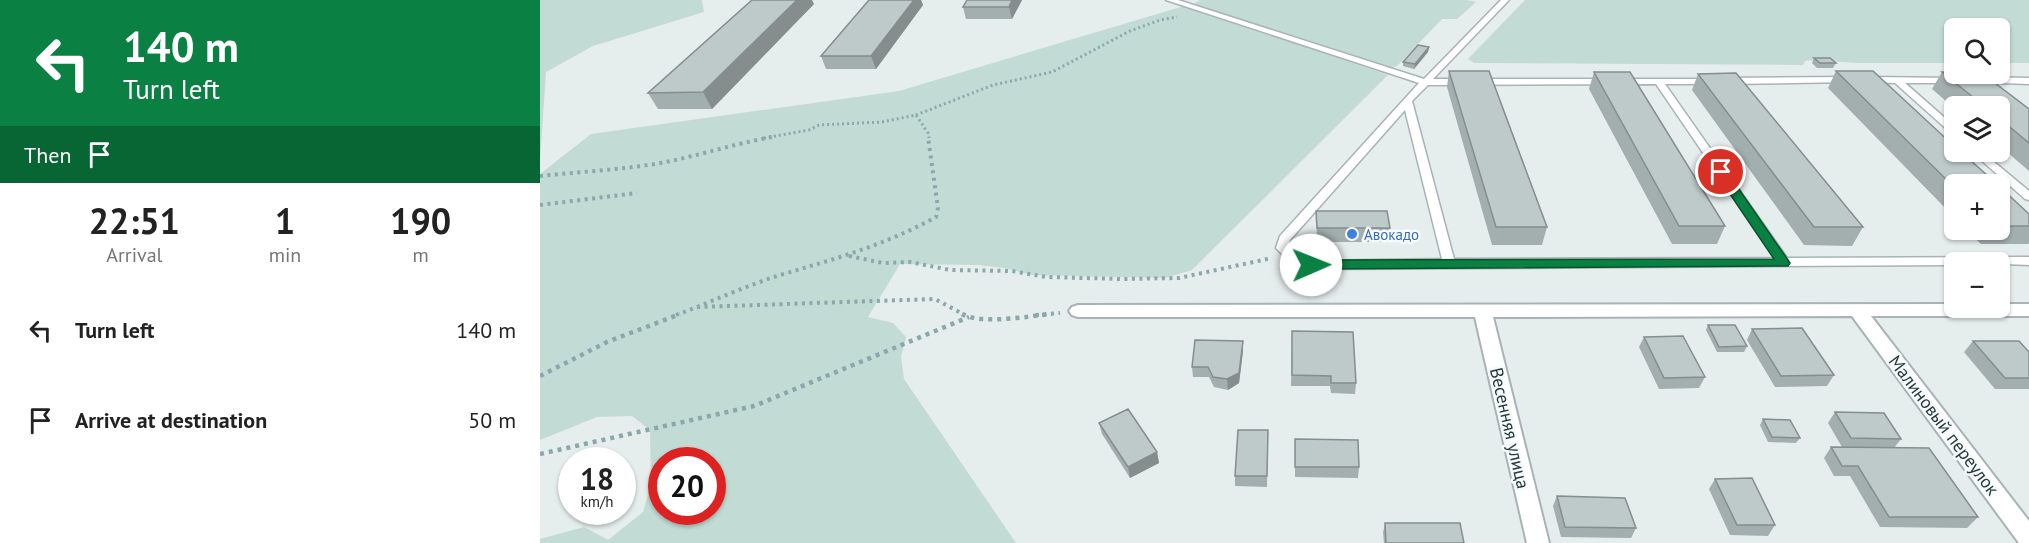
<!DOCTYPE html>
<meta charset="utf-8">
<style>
body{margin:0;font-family:"PT Sans",sans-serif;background:#f6f6f6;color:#222;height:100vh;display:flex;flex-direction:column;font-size:22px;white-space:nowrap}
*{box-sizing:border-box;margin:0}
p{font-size:20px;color:#767676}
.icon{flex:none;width:33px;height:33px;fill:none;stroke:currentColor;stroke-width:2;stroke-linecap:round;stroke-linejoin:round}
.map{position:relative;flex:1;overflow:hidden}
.side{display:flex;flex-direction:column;background:#fff;width:540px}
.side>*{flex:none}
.banner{background:#0b8043;color:#fff;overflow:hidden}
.buttons{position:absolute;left:1404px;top:18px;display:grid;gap:12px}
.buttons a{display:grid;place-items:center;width:66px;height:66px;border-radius:9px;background:#fff;box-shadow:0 2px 4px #0004;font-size:30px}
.speed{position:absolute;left:18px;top:447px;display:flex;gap:12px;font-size:30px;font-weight:700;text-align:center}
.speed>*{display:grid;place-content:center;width:78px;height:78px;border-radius:50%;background:#fff;box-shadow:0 2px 4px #0004;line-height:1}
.speed small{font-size:15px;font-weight:400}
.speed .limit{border:9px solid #d22;background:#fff;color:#111}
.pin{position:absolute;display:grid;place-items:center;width:51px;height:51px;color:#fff;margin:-26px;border:3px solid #fff;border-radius:50%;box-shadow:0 2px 6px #0007}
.me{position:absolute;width:66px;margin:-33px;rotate:89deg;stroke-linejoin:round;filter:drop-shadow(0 0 4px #0008)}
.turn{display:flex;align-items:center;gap:21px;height:126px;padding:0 24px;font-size:27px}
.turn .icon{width:78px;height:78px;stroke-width:2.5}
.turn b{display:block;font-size:42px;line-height:51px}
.then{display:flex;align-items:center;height:57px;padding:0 24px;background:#0003;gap:12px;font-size:22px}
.eta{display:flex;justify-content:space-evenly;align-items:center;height:102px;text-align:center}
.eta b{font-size:36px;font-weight:700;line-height:42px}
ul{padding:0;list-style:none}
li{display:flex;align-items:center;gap:18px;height:90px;padding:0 24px}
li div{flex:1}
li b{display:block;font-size:22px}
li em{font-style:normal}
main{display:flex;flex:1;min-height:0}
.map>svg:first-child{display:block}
.green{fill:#c2dbd5;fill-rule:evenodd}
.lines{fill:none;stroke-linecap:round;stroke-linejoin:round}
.service-casing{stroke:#a9b3b5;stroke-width:3}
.minor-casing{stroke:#a9b3b5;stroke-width:4}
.path-far2{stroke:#8aa7ad;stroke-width:3;stroke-dasharray:2 3;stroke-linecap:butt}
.path-far1{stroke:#8aa7ad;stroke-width:4;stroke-dasharray:3 4.5;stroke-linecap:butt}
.path{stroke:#8aa7ad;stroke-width:4.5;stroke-dasharray:4 5;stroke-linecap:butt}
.service{fill:#fff;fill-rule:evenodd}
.minor{fill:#fff;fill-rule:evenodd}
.wall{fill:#a3aeae}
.shaded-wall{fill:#858d8d}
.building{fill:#becaca;stroke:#858d8d;stroke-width:1.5}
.route{fill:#0b8043;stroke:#07532c;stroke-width:1.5}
.shop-dot{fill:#3f7fe0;stroke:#f6fafa;stroke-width:2}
.labels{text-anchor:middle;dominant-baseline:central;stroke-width:5;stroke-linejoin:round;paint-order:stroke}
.shop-label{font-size:15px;fill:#366cbe;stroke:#f6fafa;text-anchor:start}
.near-street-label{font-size:18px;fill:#27383d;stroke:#f6fafa}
</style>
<main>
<section class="side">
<div class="banner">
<div class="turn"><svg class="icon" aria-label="left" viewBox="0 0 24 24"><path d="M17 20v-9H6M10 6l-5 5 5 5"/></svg><div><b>140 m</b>Turn left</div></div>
<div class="then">Then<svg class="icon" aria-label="arrive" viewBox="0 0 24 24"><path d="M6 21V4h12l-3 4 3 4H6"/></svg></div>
</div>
<div class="eta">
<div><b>22:51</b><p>Arrival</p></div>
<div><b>1</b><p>min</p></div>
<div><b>190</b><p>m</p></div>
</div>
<ul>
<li><svg class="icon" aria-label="left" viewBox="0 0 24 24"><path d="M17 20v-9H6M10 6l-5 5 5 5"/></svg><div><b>Turn left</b></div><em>140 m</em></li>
<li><svg class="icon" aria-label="arrive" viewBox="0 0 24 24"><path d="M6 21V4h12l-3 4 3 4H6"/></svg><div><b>Arrive at destination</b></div><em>50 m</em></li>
</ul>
</section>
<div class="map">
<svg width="1489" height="543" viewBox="0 0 1489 543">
<rect width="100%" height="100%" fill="#e6eded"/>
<path class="green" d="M 0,0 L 162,0 L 164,12 L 53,46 L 6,72 L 0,162 Z
M 660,0 L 927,0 L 936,2 L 917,19 L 902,19 L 858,65 L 851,69 L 653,4 Z
M 985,0 L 1489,0 L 1489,63 L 1460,63 L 1460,28 L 1414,28 L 1414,63 L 1318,63 L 1272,60 L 1265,61 L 1263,65 L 943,63 L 934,63 L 928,59 Z
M 644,6 L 848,75 L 652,270 L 625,278 L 492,275 L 464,268 L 439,265 L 360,264 L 328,317 L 353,323 L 366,337 L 361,357 L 364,379 L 476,543 L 0,543 L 0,539 L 44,527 L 68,540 L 103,512 L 111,485 L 110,430 L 92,416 L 57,417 L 0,440 L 0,174 L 51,134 L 359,91 ZM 172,460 L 172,512 L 122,512 L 122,460 Z"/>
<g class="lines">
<defs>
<path id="service" d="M 626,0 L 638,0 L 884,79 L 961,0 L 969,0 L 893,79 L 1173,79 L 1174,81 L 1170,84 L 1125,84 L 1247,258 L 1489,257 L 1489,265 L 1414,262 L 1414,265 L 772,269 L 751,263 L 736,248 L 740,236 L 879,83 ZM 1116,84 L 1235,258 L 914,259 L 872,101 L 888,85 ZM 865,110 L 902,259 L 772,261 L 759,257 L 748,247 L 750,240 Z
M 1308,77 L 1311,78 L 1311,82 L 1187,84 L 1183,81 L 1187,78 Z
M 1328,77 L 1416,78 L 1416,82 L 1413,83 L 1365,83 L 1414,126 L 1414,134 L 1411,133 L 1355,83 L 1325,82 L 1325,78 Z
M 1436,77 L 1489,78 L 1489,84 L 1433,82 L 1433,78 Z
M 1432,152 L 1442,152 L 1489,191 L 1489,200 L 1485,199 Z"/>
<path id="minor" d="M 1414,304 L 1414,308 L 1460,308 L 1460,304 L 1489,304 L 1489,316 L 1331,316 L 1489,521 L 1489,543 L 1479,543 L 1312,316 L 953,317 L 1009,543 L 987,543 L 935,317 L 538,317 L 532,315 L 529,311 L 532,307 L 538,305 Z"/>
</defs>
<use href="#service" class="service-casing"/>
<use href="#minor" class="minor-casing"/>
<path class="path-far2" d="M 376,115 L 453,85 L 512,72 L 590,31 L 620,20 L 637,17
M 224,138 L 269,130 L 279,125 L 342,122 L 376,115 L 388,133 L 389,138"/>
<path class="path-far1" d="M 0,176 C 38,172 77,170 115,164 C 155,157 193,144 232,137
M 0,205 L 97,193
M 309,256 L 343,263 L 370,262 L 410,270 L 472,271 L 506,277 L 581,279 L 639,278 L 732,258
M 157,307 C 184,296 212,284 240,275 C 295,259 345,245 396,217 L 398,208 L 388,137
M 136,315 L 157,307 L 395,299 L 425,315
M 496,315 L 520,313"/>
<path class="path" d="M 422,314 C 443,325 488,316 512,314
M 0,376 L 67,342 L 140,314
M 0,454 L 214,406 L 429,317"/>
<use href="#service" class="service"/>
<use href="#minor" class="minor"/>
</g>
<path class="wall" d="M 329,0 L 381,0 L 383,5 L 336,69 L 286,69 L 281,56 Z
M 482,0 L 472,19 L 426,19 L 423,7 Z
M 274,4 L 172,109 L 118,109 L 108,93 Z
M 889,47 L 888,52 L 874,69 L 863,66 L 863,62 Z
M 1274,58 L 1296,63 L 1293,68 L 1277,68 L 1272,63 Z
M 909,71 L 1007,227 L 1002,245 L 952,245 L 907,87 Z
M 1296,71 L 1414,184 L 1414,217 L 1288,88 Z
M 1054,72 L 1185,226 L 1177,244 L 1132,244 L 1049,89 Z
M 1402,72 L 1489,109 L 1489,171 L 1460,146 L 1460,106 L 1414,106 L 1414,108 L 1392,89 Z
M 1158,74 L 1323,227 L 1312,246 L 1264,245 L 1152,90 Z
M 1460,187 L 1489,214 L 1489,243 L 1488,244 L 1441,244 L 1426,230 L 1460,230 Z
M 776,211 L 850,228 L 848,242 L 777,242 Z
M 1168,325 L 1207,346 L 1204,352 L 1177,352 L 1166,330 Z
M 1212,329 L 1294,375 L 1287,386 L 1235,387 L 1207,340 Z
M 752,331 L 816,383 L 815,394 L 791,393 L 790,386 L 751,386 Z
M 1104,337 L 1165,377 L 1159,388 L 1119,389 L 1099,347 Z
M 703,341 L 703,351 L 699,383 L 688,390 L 674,387 L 669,377 L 653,377 L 652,367 Z
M 1433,341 L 1489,352 L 1489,389 L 1455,389 L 1424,352 Z
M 1295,412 L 1361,439 L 1354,448 L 1438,517 L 1427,528 L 1340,527 L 1310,476 L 1294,476 L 1284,458 L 1291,447 L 1302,447 L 1288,423 Z
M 1223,419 L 1260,438 L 1256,443 L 1228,442 L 1220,425 Z
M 559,423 L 617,452 L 619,463 L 590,478 L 562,434 Z
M 728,430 L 727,487 L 695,486 L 695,476 Z
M 755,439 L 819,467 L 818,478 L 755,477 Z
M 1175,479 L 1235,525 L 1228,536 L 1190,535 L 1169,489 Z
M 1017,496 L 1096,528 L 1091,538 L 1021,537 L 1013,506 Z
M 845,523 L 924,543 L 844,543 L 843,533 Z"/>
<path class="shaded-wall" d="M 257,0 L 272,0 L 274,4 L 172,109 L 163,92 Z
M 374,0 L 381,0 L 383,5 L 336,69 L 331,56 Z
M 472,0 L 482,0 L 472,19 L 469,7 Z
M 889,47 L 888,52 L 874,69 L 875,64 Z
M 703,341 L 703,351 L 699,383 L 688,390 L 687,379 Z
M 617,452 L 619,463 L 590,478 L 588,467 Z"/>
<path class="building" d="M 212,0 L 257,0 L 163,92 L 108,93 Z
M 329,0 L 374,0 L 331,56 L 281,56 Z
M 427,0 L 472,0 L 469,7 L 423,7 Z
M 878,45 L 889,47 L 875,64 L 863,62 Z
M 1274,58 L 1290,58 L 1296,63 L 1280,63 Z
M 909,71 L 949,71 L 1007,227 L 956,227 Z
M 1296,71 L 1333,71 L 1414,146 L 1414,152 L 1421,152 L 1457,184 L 1414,184 L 1414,187 Z
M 1054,72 L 1090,72 L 1185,226 L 1139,226 Z
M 1402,72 L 1414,72 L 1414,74 L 1443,74 L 1489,109 L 1489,143 L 1460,119 L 1460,106 L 1444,106 Z
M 1196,73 L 1323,227 L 1274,227 L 1158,74 Z
M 1460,187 L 1489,214 L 1489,226 L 1460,226 Z
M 776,211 L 847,211 L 850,228 L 777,228 Z
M 1168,325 L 1195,325 L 1207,346 L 1179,347 Z
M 1262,328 L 1294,375 L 1241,376 L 1212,329 Z
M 752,331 L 813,332 L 816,383 L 791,383 L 791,376 L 752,375 Z
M 1143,336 L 1165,377 L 1124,378 L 1104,337 Z
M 655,340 L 703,341 L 699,373 L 687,379 L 673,377 L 668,367 L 652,367 Z
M 1433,341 L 1479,341 L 1489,352 L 1489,378 L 1465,378 Z
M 588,409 L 617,452 L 588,467 L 559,423 Z
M 1295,412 L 1344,413 L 1361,439 L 1311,438 Z
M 1223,419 L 1250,420 L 1260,438 L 1232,437 Z
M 698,430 L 728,430 L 727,476 L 695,476 Z
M 755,439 L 818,440 L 819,467 L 755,467 Z
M 1291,447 L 1389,448 L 1438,517 L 1349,517 L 1318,466 L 1302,466 Z
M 1212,478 L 1235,525 L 1197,525 L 1175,479 Z
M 1017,496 L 1085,498 L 1096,528 L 1025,527 Z
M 845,523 L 920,523 L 924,543 L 846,543 Z"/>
<path class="route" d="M 1181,168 L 1185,169 L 1248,260 L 1250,263 L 1248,266 L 771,269 L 765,265 L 771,260 L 1234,259 L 1175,172 Z"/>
<circle class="shop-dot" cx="812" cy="234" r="6"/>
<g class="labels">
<g class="shop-label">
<text x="824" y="234">Авокадо</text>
</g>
<g class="near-street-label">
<text transform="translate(1404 425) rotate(53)">Малиновый переулок</text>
<text transform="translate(970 428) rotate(77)">Весенняя улица</text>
</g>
</g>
</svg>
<div class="buttons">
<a><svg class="icon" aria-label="search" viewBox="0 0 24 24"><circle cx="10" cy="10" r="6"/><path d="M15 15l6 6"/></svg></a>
<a><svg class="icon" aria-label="layers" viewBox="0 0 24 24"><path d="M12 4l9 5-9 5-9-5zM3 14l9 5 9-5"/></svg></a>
<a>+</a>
<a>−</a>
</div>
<div class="speed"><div>18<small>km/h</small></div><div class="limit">20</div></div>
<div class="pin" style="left:1181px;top:172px;background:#d93025"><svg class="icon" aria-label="arrive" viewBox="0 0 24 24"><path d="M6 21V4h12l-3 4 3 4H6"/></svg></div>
<svg class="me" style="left:771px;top:265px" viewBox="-20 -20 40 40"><circle r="19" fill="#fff"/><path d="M0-13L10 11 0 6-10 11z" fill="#0b8043"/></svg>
</div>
</main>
